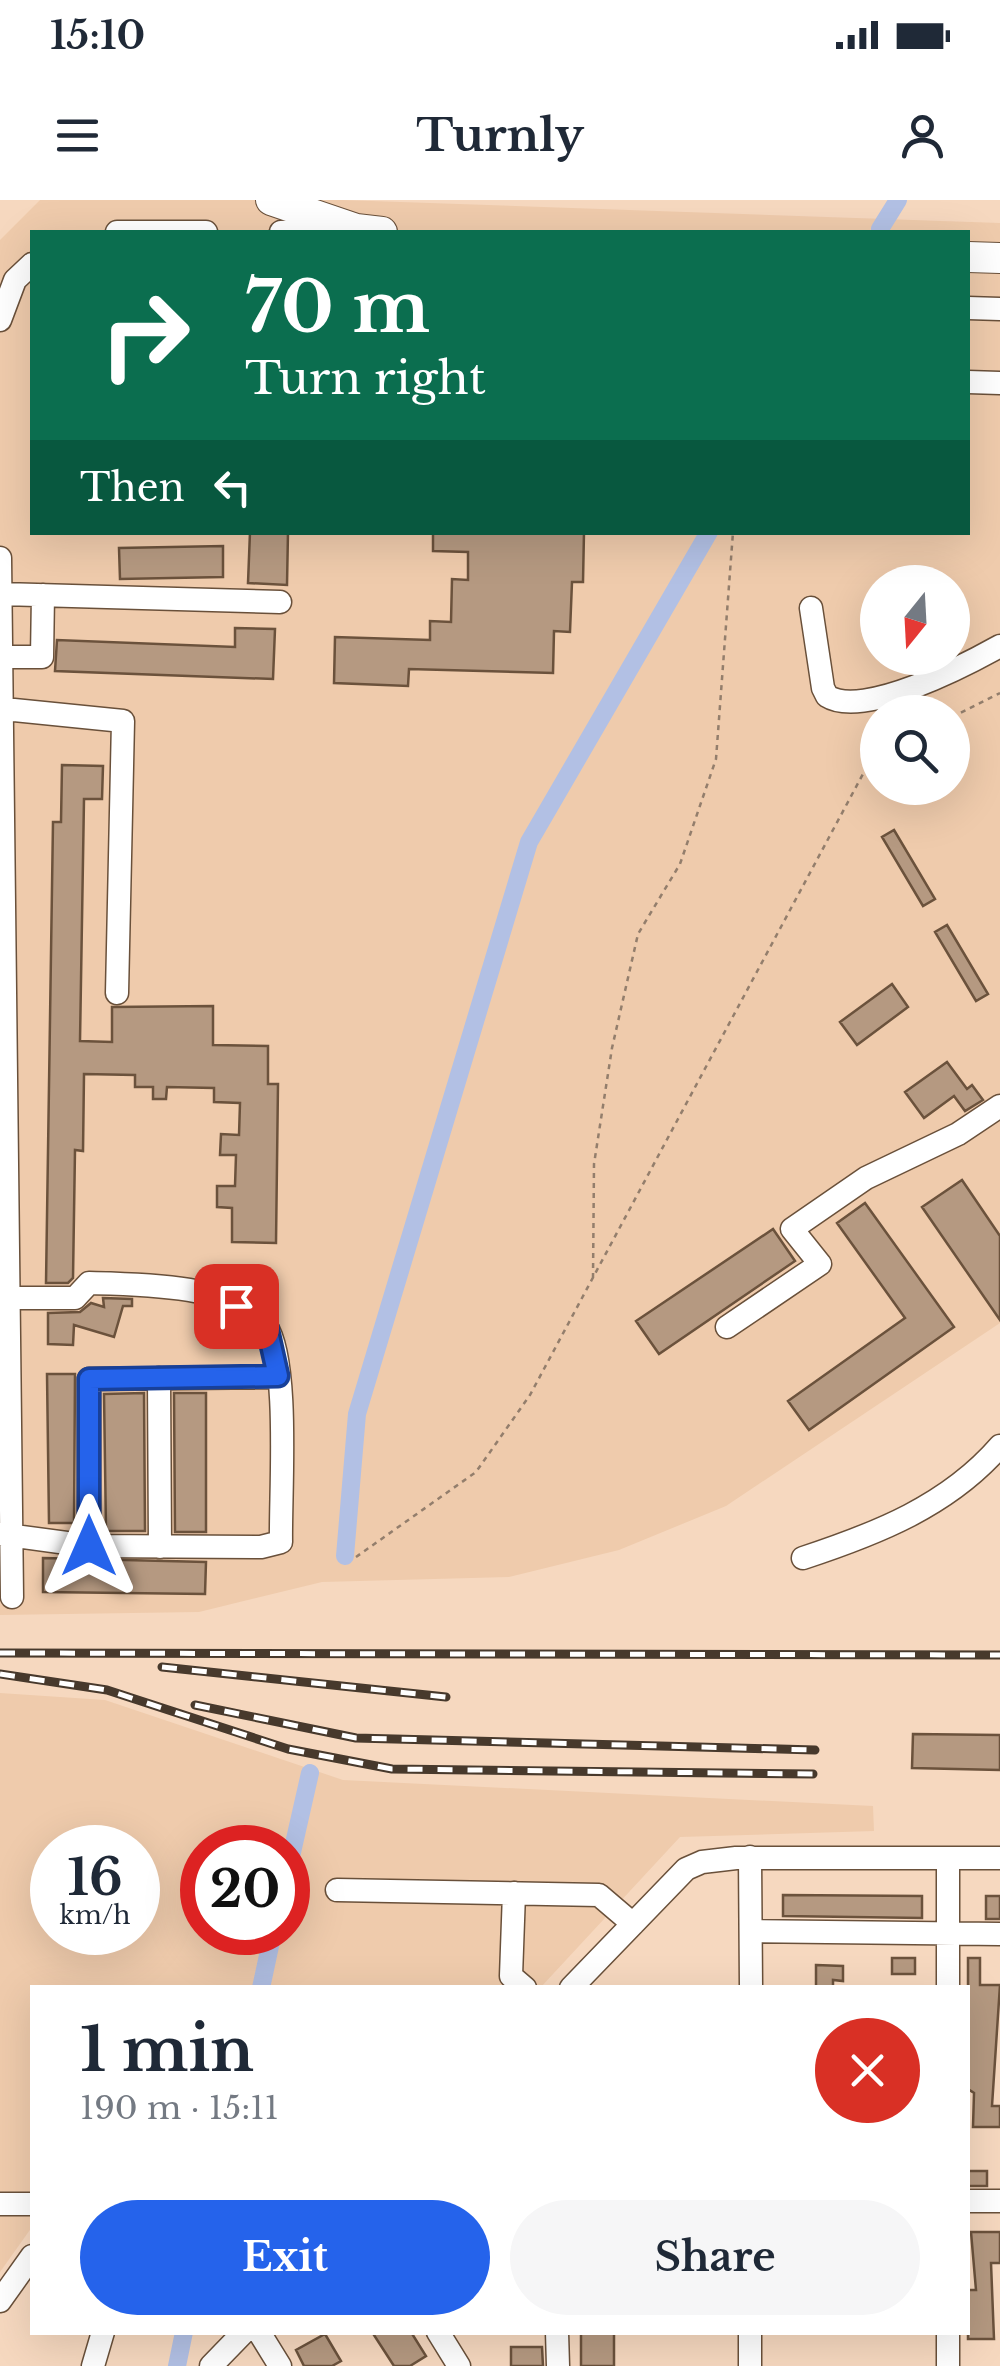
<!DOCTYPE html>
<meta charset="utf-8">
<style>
body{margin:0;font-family:"Libre Baskerville",serif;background:#f6f6f7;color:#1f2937;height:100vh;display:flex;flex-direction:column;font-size:38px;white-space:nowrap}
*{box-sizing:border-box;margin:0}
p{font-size:32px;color:#747a83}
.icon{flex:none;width:55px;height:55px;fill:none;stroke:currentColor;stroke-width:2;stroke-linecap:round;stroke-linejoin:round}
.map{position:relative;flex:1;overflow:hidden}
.sheet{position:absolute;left:30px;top:1785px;width:940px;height:350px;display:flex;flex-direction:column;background:#fff;border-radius:0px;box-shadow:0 10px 40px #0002}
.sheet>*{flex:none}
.hud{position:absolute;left:30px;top:30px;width:940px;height:305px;border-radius:0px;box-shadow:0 10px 40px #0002;background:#0b6e4f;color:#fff;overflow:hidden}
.needle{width:65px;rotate:198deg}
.fabs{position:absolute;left:860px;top:365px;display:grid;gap:20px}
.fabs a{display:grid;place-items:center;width:110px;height:110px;border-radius:50%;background:#fff;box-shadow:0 10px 40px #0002;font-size:50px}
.speed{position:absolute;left:30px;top:1625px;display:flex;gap:20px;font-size:50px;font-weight:700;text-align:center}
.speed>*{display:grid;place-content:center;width:130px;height:130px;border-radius:50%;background:#fff;box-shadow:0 10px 40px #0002;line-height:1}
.speed small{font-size:25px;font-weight:400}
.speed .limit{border:15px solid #d22;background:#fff;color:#111}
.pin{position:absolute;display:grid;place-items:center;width:85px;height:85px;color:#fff;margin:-42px;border-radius:20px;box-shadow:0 5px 15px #0006}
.me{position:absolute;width:110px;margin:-55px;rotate:0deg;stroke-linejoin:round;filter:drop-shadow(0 0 8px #0008)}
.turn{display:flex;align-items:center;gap:35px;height:210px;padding:0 50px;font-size:45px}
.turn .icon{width:130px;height:130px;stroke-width:2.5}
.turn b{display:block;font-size:70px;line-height:85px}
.then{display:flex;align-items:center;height:95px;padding:0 50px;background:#0003;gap:20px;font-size:38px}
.round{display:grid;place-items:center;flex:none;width:105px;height:105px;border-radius:52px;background:#f6f6f7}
.overview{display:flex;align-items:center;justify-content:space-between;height:170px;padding:0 50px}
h1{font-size:60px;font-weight:800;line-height:75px}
.primary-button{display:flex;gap:20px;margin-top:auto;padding:20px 50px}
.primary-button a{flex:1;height:115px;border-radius:60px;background:#2563eb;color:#fff;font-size:40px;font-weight:800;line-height:115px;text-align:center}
.primary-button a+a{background:#f6f6f7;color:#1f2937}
.status{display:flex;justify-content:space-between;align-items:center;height:70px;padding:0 50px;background:#fff;direction:ltr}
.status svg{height:28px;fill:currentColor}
header{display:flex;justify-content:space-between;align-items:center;height:130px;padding:0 50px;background:#fff;font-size:45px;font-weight:800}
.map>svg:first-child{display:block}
.built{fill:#efcbac;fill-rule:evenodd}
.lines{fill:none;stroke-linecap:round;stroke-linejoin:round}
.canal{stroke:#b2c0e4;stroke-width:18}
.building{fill:#b59981;stroke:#6b523c;stroke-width:2.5}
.minor-casing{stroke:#69503a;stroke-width:25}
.major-casing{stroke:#69503a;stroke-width:32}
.path{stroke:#937e6c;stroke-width:2.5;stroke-dasharray:5 5;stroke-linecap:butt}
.minor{stroke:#fff;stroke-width:22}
.major{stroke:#fff;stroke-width:30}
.rail-casing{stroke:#47392c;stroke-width:9}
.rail{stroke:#fff;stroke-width:5;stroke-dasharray:15;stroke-linecap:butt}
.route-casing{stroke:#184099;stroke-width:25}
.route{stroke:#2563eb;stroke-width:18}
</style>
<div class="status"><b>15:10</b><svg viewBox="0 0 49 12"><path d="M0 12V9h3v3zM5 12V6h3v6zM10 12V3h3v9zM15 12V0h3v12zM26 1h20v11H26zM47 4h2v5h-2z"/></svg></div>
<header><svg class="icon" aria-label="menu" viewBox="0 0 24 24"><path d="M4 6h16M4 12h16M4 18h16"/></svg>Turnly<svg class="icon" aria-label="person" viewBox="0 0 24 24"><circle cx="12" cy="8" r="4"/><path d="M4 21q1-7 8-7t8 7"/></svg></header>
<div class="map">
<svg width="1000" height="2166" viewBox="0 0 1000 2166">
<rect width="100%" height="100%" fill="#f6d8bf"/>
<path class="built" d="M 40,0 L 342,0 L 1000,23 L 1000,1123 L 726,1306 L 619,1350 L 509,1377 L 322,1382 L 199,1412 L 0,1415 L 0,40 ZM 32,32 L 968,32 L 968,332 L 32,332 ZM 878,382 L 952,382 L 952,458 L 878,458 ZM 878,512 L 952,512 L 952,588 L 878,588 Z
M 0,1493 L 105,1500 L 343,1580 L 873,1606 L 874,1631 L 680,1637 L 541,1787 L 32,1788 L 32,2027 L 0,2072 ZM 52,1648 L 138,1648 L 138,1732 L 52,1732 ZM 202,1648 L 288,1648 L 288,1732 L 202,1732 Z"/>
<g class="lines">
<path class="canal" d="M 880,29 L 898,0
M 345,1356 L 357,1214 L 529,642 L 709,332
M 288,1670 L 310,1573
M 261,1788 L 273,1732
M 177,2166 L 184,2132"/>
</g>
<path class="building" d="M 250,332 L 288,332 L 287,385 L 248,383 Z
M 433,332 L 584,332 L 583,382 L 572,382 L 570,432 L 554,431 L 553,473 L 409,469 L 408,486 L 334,483 L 335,437 L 430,440 L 430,421 L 451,422 L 452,379 L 468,380 L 468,352 L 433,351 Z
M 223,346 L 223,377 L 120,379 L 119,348 Z
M 235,428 L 275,429 L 273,479 L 55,471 L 57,440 L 235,447 Z
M 62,565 L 103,566 L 102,599 L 84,599 L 80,841 L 112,842 L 112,807 L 213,806 L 213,845 L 268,846 L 268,884 L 278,884 L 276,1043 L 232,1042 L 232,1008 L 217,1007 L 217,986 L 235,986 L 236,955 L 220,955 L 221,934 L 239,935 L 240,903 L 214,902 L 214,888 L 167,887 L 166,899 L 153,899 L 153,887 L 135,887 L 135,875 L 84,874 L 83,951 L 75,950 L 73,1078 L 68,1083 L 46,1083 L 53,622 L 61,622 Z
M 894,630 L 935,699 L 923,706 L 882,637 Z
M 947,725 L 988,794 L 976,801 L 935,732 Z
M 892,784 L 908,807 L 857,845 L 840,822 Z
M 947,862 L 967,889 L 972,885 L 983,900 L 965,911 L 954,896 L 924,918 L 905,892 Z
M 962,980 L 1000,1036 L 1000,1120 L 922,1007 Z
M 865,1003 L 954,1127 L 809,1230 L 788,1201 L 905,1118 L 837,1023 Z
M 773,1029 L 795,1061 L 659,1154 L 636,1121 Z
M 103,1098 L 132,1099 L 132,1106 L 123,1106 L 114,1137 L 74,1125 L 73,1145 L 48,1144 L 48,1113 L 80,1112 L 91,1103 L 104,1107 Z
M 47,1174 L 75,1174 L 74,1323 L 49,1323 Z
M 144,1193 L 145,1331 L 106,1331 L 104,1194 Z
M 174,1193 L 206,1193 L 206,1332 L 175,1332 Z
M 43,1358 L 206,1362 L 205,1394 L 43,1392 Z
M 913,1534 L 1000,1535 L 1000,1570 L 912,1568 Z
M 783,1695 L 922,1696 L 922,1718 L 783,1716 Z
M 986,1696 L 1000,1696 L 1000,1719 L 986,1719 Z
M 892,1758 L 915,1758 L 915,1774 L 892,1774 Z
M 968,1758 L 980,1758 L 980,1785 L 1000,1785 L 992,1906 L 1000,1906 L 1000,1927 L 973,1927 L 974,1893 L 968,1889 Z
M 816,1765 L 843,1766 L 843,1781 L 833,1780 L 833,1788 L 816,1788 Z
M 968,1971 L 987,1971 L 987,1986 L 968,1986 Z
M 971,2032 L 1000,2032 L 1000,2063 L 991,2063 L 994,2139 L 968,2139 L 968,2090 L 976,2090 Z
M 372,2132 L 411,2132 L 426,2156 L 410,2166 L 394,2166 Z
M 581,2132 L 614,2132 L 614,2166 L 581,2166 Z
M 325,2134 L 341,2161 L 332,2166 L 304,2166 L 296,2150 Z
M 511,2147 L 542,2147 L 543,2166 L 511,2166 Z"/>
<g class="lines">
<defs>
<path id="minor" d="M 117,32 L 206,32
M 281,32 L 343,29
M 968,108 L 1000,109
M 0,120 L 15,80 L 32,64
M 968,182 L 1000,183
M 0,358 L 12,1397
M 2,394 L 280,402
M 811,408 L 823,488 L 827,496 C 863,519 966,465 1000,446
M 4,457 L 42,457 L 43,395
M 4,509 L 123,521 L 117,793
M 727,1127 L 820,1064 L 792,1029 L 866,978 L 958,934 L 1000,906
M 159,1178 L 160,1347
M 0,1334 L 89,1346 L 261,1347 L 281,1342 C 280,1295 290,1161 266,1126 C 238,1084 134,1084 89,1083 L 75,1098 L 7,1098
M 89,1346 L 89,1179 L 279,1177
M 803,1358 C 876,1334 948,1306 1000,1246
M 750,1657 L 751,1788
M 948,1658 L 948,1788
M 337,1690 L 599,1695 L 633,1724
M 514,1693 L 511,1776 L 525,1788
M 751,1731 L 1000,1734
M 571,1788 L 686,1669 L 702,1662 L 736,1658 L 1000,1658
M 968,2001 L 1000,2001
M 0,2004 L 32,2004
M 0,2101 L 32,2056
M 259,2132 L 280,2166
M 438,2132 L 459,2166
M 557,2132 L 558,2166
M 93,2166 L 103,2132
M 211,2166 L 244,2132
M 750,2166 L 750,2132
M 948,2166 L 948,2132"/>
<path id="major" d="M 271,0 L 356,29 L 382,32
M 968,57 L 1000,58"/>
</defs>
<use href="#minor" class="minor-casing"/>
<use href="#major" class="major-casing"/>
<path class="path" d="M 952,517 L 1000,493
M 593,1078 L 594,964 L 612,848 L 638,734 L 680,664 L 716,559 L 733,332
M 356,1357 L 476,1272 L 530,1195 L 871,559 L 878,556"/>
<use href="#minor" class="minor"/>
<use href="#major" class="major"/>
<defs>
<path id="rail" d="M 0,1453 L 1000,1455
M 162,1467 L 446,1497
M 0,1474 L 107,1490 L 288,1549 L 392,1569 L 813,1574
M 195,1505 L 356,1538 L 815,1550"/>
</defs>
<use href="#rail" class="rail-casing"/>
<use href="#rail" class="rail"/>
</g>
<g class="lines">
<defs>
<path id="route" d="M 89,1346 L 89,1179 L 278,1176 L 267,1127 L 236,1106"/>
</defs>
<use href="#route" class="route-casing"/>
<use href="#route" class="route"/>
</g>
</svg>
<div class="fabs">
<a><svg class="needle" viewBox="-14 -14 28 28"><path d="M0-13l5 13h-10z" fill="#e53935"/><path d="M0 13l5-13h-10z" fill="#747a83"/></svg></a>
<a><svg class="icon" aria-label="search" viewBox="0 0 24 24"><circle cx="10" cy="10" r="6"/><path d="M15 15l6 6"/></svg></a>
</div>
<div class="speed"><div>16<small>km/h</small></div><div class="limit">20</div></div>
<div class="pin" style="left:236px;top:1106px;background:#d93025"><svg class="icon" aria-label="arrive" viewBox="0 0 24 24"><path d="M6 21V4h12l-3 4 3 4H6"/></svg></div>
<svg class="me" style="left:89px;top:1346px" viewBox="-20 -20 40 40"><path d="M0-17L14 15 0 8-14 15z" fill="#2563eb" stroke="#fff" stroke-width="4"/></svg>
<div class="hud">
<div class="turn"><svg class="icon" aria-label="right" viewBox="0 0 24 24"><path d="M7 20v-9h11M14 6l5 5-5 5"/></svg><div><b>70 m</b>Turn right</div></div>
<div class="then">Then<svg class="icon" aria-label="left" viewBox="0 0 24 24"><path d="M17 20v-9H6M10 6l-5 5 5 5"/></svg></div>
</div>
<section class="sheet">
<div class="overview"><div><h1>1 min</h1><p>190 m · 15:11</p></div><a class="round" style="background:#d93025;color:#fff"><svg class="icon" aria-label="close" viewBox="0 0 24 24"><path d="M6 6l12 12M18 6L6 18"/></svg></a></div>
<div class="primary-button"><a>Exit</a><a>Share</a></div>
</section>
</div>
